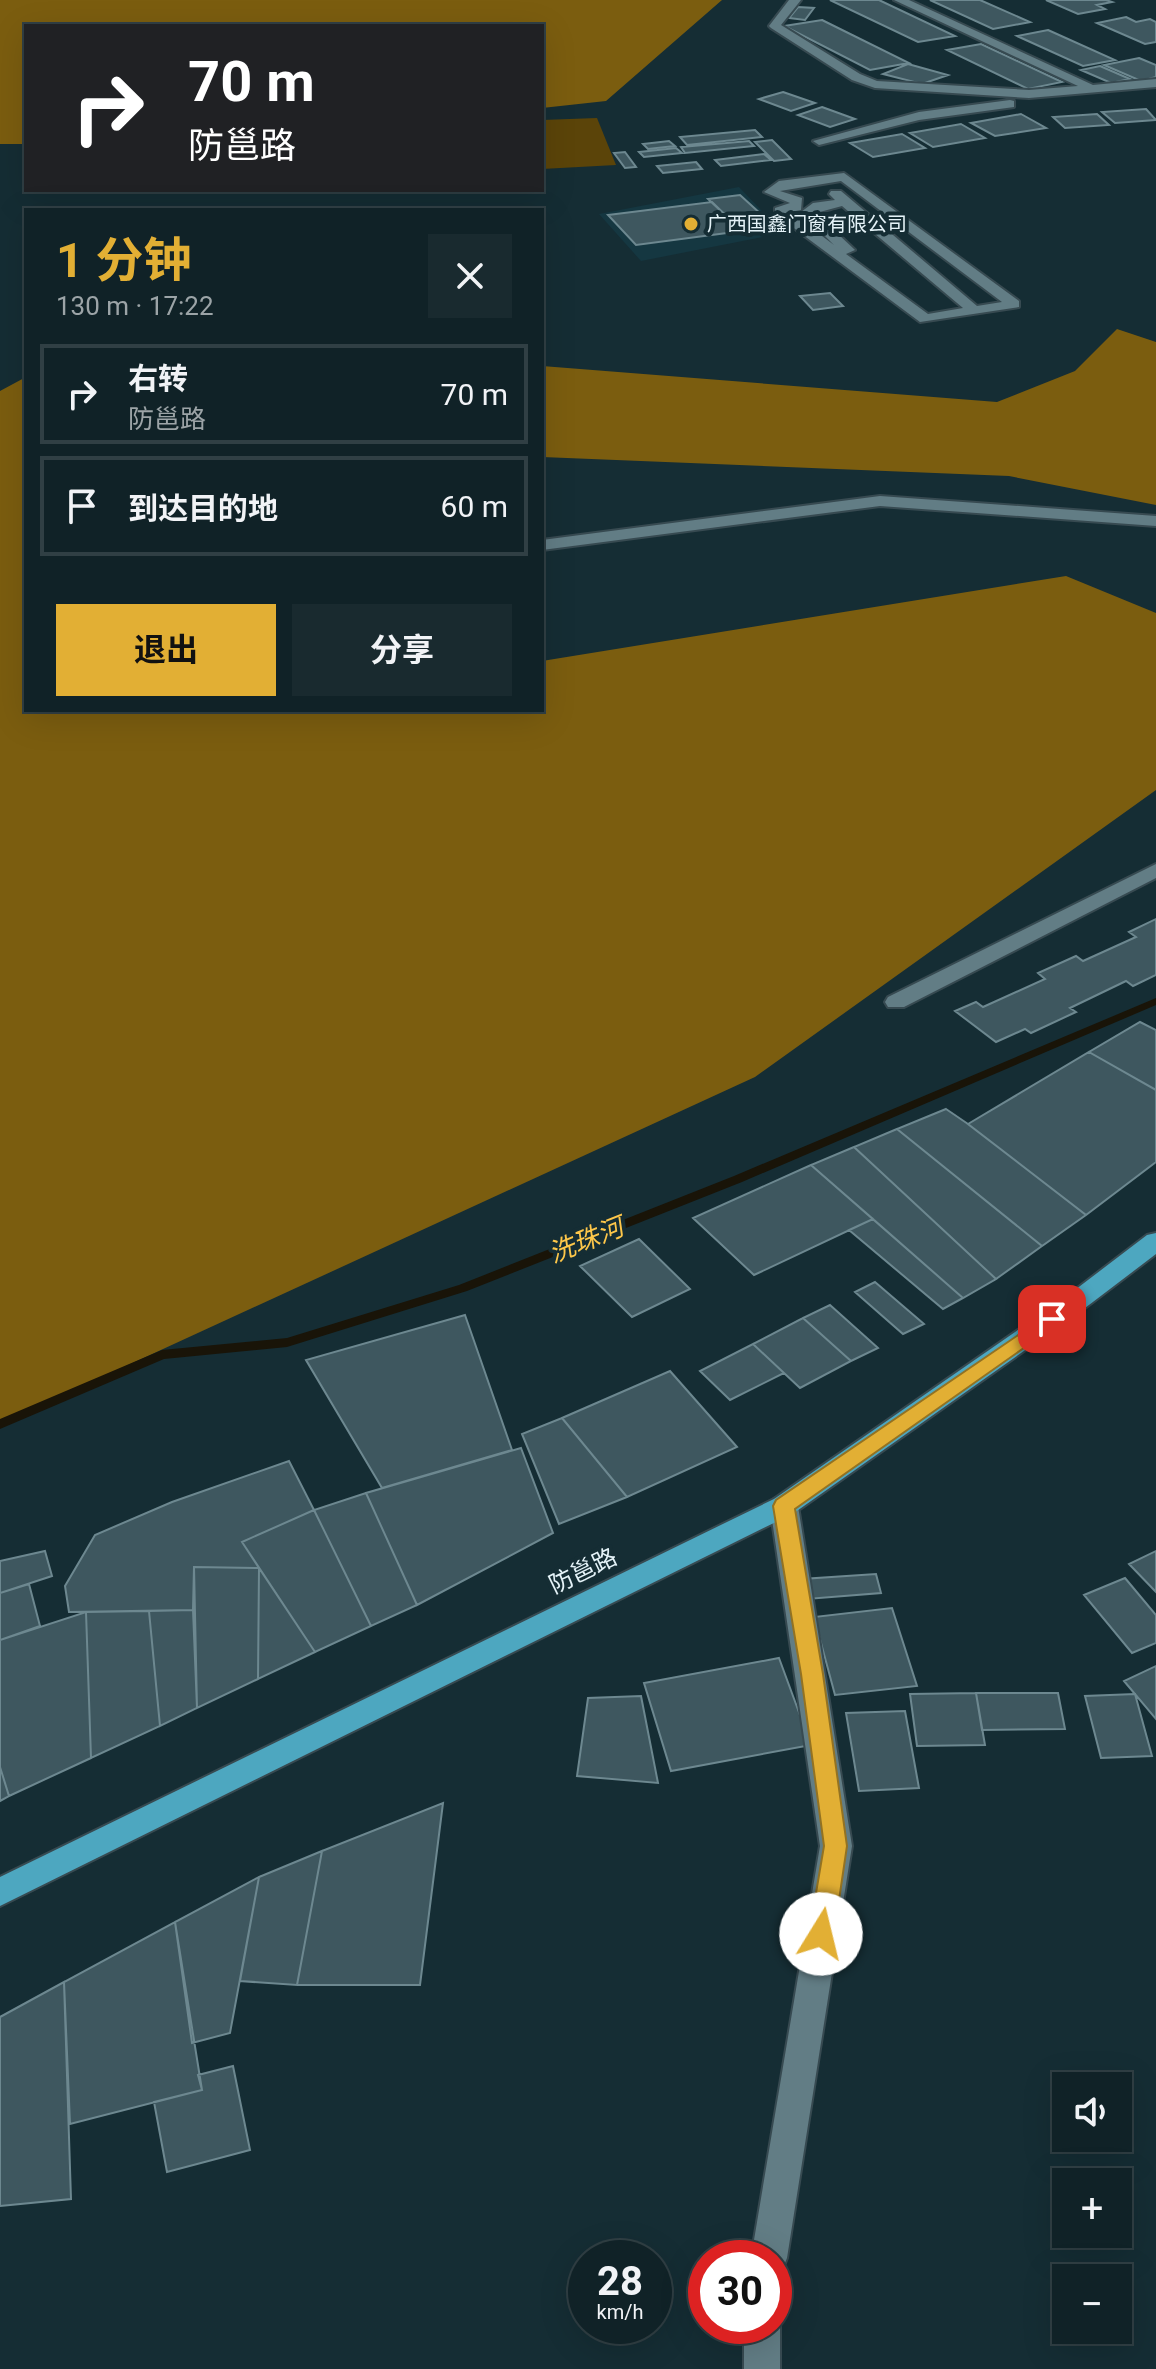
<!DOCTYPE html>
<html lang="zh">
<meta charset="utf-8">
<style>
body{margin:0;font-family:Roboto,"Noto Sans SC",sans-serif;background:#192a2f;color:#f1f3f6;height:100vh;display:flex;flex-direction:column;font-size:30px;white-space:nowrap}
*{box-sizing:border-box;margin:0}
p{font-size:26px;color:#9ca4a7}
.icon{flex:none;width:44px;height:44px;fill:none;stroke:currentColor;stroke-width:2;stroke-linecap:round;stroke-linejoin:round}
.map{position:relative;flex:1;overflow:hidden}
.panel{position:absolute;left:24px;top:208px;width:520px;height:504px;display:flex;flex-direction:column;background:#102227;border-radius:0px;box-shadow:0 8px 32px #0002,0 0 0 2px #303f44}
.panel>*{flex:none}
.guide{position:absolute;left:24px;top:24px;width:520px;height:168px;border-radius:0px;box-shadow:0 8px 32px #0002,0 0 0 2px #303f44;background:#202124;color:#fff;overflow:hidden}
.tools{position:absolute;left:1052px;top:2072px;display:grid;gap:16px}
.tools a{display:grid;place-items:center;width:80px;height:80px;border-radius:0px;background:#102227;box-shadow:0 8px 32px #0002,0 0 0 2px #303f44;font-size:40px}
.speed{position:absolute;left:568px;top:2240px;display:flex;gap:16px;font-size:40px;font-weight:700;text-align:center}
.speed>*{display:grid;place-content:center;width:104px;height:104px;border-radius:50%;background:#102227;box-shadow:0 8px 32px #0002,0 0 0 2px #303f44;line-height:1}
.speed small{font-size:20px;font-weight:400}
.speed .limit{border:12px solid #d22;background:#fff;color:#111}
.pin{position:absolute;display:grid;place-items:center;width:68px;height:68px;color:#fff;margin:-34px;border-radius:16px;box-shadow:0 4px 12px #0006}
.me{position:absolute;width:88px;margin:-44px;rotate:9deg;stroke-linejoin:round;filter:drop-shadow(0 0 6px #0008)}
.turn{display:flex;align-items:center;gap:28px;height:168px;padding:0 32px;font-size:36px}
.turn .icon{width:104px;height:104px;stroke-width:2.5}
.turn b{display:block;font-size:56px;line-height:68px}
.round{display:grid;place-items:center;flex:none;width:84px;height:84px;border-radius:0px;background:#192a2f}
.overview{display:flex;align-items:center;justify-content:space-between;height:136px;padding:0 32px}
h1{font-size:48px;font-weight:700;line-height:60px;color:#e2af34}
.button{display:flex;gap:16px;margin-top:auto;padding:16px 32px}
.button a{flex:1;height:92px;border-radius:0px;background:#e2af34;color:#111;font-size:32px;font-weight:700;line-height:92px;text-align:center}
.button a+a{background:#192a2f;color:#f1f3f6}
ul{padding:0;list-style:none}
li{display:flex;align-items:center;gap:24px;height:100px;margin:0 16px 12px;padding:0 16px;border:4px solid #303f44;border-radius:0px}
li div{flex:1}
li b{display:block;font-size:30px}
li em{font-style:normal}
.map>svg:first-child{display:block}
.built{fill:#153741}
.green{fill:#5b4409}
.forest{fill:#7b5d0f}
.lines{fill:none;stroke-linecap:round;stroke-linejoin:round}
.stream{fill:#191408;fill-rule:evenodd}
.building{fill:#3e575f;stroke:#6d8890;stroke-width:2}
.minor-casing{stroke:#374a51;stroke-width:4}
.highway-casing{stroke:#374a51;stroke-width:4}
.minor{fill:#627d85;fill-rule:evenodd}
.highway{fill:#4da7c0;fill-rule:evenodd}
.route{fill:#e2af34;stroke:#937222;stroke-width:2}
.poi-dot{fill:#e2af34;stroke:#152d34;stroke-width:3}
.labels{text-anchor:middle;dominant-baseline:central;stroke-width:8;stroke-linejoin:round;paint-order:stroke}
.far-poi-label{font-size:20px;fill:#e5f3f8;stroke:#152d34;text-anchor:start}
.street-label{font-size:24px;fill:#e5f3f8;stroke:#152d34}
.water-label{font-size:26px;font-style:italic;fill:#fec74a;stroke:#152d34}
</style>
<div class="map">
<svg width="1156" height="2369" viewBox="0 0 1156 2369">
<rect width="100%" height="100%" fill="#152d34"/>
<path class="built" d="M 739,187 L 783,233 L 641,261 L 599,214 Z"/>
<path class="green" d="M 597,118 L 616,165 L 542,169 L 542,120 Z"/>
<path class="forest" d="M 0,0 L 722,0 L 606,101 L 542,108 L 542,26 L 26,26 L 26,144 L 0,144 Z
M 1117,329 L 1156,342 L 1156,505 L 1009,476 L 542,457 L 542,366 L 997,402 L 1075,371 Z
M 26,377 L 26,710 L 542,710 L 542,661 L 1066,576 L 1156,613 L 1156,790 L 755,1077 L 0,1424 L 0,391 Z"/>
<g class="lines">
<path class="stream" d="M 1156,998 L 1156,1005 L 742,1182 L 467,1291 L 287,1347 L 164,1359 L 0,1429 L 0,1419 L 162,1350 L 287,1338 L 459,1285 L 734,1176 Z"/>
</g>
<path class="building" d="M 830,0 L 879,0 L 955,36 L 918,42 Z
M 930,0 L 980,0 L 1030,22 L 993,29 Z
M 1046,0 L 1106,0 L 1112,2 L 1097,5 L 1105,9 L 1078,14 Z
M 798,7 L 814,8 L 805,20 L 789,18 Z
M 1126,17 L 1136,22 L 1150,19 L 1156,22 L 1156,42 L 1145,44 L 1097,23 Z
M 822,20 L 909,63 L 870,70 L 784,26 Z
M 1048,30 L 1115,60 L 1083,66 L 1017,36 Z
M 981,44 L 1062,82 L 1028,89 L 947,50 Z
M 1139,58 L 1156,65 L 1156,77 L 1141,81 L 1104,65 Z
M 908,64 L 948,75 L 922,84 L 883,74 Z
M 1100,66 L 1130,79 L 1111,83 L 1081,70 Z
M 783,92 L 815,103 L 791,111 L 759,99 Z
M 822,107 L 855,119 L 830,127 L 798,115 Z
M 1146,109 L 1156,120 L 1115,123 L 1102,112 Z
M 1021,114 L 1046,128 L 995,136 L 971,123 Z
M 1097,114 L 1109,125 L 1065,128 L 1053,117 Z
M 961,124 L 985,138 L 933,147 L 910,133 Z
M 755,130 L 762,137 L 687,145 L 680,137 Z
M 902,134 L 925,148 L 873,157 L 850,143 Z
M 772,140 L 791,159 L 774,161 L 755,142 Z
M 669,141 L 675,146 L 648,149 L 643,144 Z
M 749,141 L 754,146 L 685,153 L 681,147 Z
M 676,148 L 682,153 L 644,157 L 639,152 Z
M 625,152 L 636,167 L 625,168 L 614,153 Z
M 764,154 L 771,160 L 721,166 L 715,160 Z
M 696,162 L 702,169 L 663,173 L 657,166 Z
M 740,195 L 775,227 L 742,231 L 708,199 Z
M 712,202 L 742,231 L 636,245 L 608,215 Z
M 830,293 L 843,306 L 813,310 L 800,296 Z
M 1156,919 L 1156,975 L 1133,986 L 1126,981 L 1070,1008 L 1076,1012 L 1031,1033 L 1025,1029 L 996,1042 L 955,1011 L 976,1002 L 983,1007 L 1045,979 L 1038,973 L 1076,956 L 1083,961 L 1136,937 L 1129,932 Z
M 1140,1022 L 1156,1030 L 1156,1090 L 1089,1052 Z
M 1089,1052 L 1156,1090 L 1156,1162 L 1086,1215 L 968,1124 Z
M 946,1109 L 968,1124 L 1086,1215 L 1042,1246 L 897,1129 Z
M 897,1129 L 1042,1246 L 996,1279 L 854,1147 Z
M 854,1147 L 996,1279 L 963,1298 L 811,1165 Z
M 811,1165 L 873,1219 L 754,1275 L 693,1218 Z
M 873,1219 L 963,1298 L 943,1309 L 849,1230 Z
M 639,1239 L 690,1289 L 632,1317 L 580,1266 Z
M 875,1282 L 924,1324 L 903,1334 L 855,1292 Z
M 830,1305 L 878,1348 L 851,1361 L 803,1318 Z
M 465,1315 L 512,1450 L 382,1488 L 306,1360 Z
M 803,1318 L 851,1361 L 800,1388 L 753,1344 Z
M 753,1344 L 784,1373 L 730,1400 L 700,1371 Z
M 670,1371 L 737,1447 L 627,1497 L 562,1418 Z
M 562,1418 L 627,1497 L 559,1524 L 522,1434 Z
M 521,1448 L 553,1533 L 417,1605 L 366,1493 Z
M 289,1461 L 314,1510 L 242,1542 L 259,1568 L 194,1567 L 193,1610 L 69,1612 L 65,1586 L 95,1535 L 172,1502 Z
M 366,1493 L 417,1605 L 371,1626 L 314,1510 Z
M 314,1510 L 371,1626 L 315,1652 L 242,1542 Z
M 45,1551 L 52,1576 L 0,1593 L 0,1561 Z
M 1156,1551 L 1156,1592 L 1129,1564 Z
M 194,1567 L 259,1568 L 258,1679 L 197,1708 Z
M 259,1568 L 315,1652 L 258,1679 Z
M 876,1574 L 881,1593 L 807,1599 L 802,1579 Z
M 1125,1578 L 1156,1615 L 1156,1643 L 1132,1653 L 1084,1595 Z
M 29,1584 L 40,1626 L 0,1640 L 0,1593 Z
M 892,1608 L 917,1686 L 835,1695 L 814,1617 Z
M 193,1610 L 197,1708 L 160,1726 L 149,1611 Z
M 149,1611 L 160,1726 L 91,1758 L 86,1612 Z
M 86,1612 L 91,1758 L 9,1796 L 0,1767 L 0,1640 Z
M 779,1658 L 811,1745 L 671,1771 L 644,1683 Z
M 1156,1666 L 1156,1719 L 1124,1681 Z
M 976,1693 L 1058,1693 L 1065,1729 L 982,1730 Z
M 976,1693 L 985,1745 L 917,1746 L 910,1694 Z
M 1135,1694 L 1152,1756 L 1101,1758 L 1085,1696 Z
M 641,1696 L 658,1783 L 577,1776 L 588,1698 Z
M 905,1711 L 919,1788 L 859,1791 L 846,1713 Z
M 0,1767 L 9,1796 L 0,1801 Z
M 443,1803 L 420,1985 L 297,1985 L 322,1851 Z
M 322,1851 L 297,1985 L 240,1981 L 259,1877 Z
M 259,1877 L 230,2033 L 192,2043 L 175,1922 Z
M 175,1922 L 202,2090 L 70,2124 L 64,1982 Z
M 64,1982 L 71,2199 L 0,2206 L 0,2017 Z
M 233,2066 L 250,2150 L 167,2172 L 154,2102 L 202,2090 L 198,2075 Z"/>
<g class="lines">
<defs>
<path id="minor" d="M 789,0 L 801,0 L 781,25 L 860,74 L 877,81 L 1029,90 L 1078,86 L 894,0 L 909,0 L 1093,85 L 1156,79 L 1156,87 L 1029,98 L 875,88 L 852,80 L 771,28 L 769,26 Z
M 1010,100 L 1014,101 L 1014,107 L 919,120 L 819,145 L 813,141 L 919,112 Z
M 844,173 L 1019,301 L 1019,307 L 920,322 L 775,214 L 775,208 L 790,203 L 764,192 L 779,181 ZM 841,181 L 1002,302 L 977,306 L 841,191 L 831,191 L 829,194 L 835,200 L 813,203 L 801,212 L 805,218 L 835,225 L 822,233 L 834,245 L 790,212 L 801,210 L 802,198 L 780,191 ZM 842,206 L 963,308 L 928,314 L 846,254 L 855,250 L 838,234 L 848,228 L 848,220 L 816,213 Z
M 880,496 L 1156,516 L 1156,526 L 880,506 L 542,550 L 542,540 Z
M 1156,864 L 1156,878 L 904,1007 L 888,1007 L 885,1002 L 888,997 Z
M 784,1496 L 794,1499 L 798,1506 L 852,1846 L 787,2258 L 782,2270 L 774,2273 L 774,2258 L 751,2258 L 820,1846 L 770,1506 L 774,1499 Z
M 774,2313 L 780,2326 L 780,2369 L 744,2369 L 744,2326 L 774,2326 Z"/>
<path id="highway" d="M 1156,1233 L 1156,1254 L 1085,1308 L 794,1513 L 0,1906 L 0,1877 L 774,1499 L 1067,1296 L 1147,1235 Z"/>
</defs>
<use href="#minor" class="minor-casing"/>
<use href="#highway" class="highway-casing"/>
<use href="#minor" class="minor"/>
<use href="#highway" class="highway"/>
</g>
<path class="route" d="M 1052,1312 L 1061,1319 L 1058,1324 L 795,1509 L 823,1674 L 847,1846 L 834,1934 L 830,1942 L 821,1945 L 813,1942 L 809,1934 L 824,1846 L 801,1674 L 773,1506 L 776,1500 Z"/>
<circle class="poi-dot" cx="691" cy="224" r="8"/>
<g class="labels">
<g class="far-poi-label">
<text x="707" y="224">广西国鑫门窗有限公司</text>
</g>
<g class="street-label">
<text transform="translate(583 1571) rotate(-26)">防邕路</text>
</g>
<g class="water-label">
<text transform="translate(586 1240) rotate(-22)">洗珠河</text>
</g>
</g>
</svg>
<div class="tools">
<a><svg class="icon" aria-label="sound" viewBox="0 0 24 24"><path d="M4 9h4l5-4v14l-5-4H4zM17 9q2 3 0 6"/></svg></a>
<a>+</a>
<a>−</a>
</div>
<div class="speed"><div>28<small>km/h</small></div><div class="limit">30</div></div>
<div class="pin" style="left:1052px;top:1319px;background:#d93025"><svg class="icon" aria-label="arrive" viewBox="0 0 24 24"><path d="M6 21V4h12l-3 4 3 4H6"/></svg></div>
<svg class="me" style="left:821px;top:1934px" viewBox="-20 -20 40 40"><circle r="19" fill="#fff"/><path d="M0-13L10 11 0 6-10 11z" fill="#e2af34"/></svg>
<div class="guide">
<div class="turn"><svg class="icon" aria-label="right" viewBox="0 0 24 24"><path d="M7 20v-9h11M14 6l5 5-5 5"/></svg><div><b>70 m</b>防邕路</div></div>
</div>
<section class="panel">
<div class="overview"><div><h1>1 分钟</h1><p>130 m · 17:22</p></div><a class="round"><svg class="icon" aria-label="close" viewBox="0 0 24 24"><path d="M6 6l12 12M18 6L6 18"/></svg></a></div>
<ul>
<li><svg class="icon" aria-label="right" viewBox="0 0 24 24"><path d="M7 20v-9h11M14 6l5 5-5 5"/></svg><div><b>右转</b><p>防邕路</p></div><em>70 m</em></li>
<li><svg class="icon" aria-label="arrive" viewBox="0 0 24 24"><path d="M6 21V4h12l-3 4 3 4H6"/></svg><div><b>到达目的地</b></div><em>60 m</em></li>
</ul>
<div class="button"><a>退出</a><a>分享</a></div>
</section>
</div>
